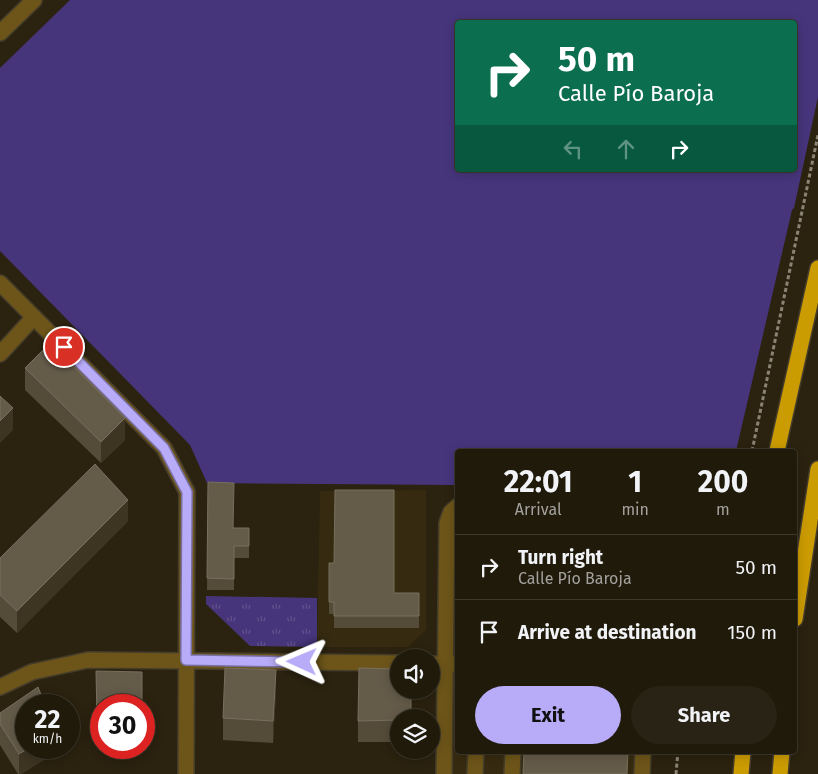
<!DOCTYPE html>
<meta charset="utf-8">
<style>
body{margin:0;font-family:"Fira Sans",sans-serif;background:#282314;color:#f1f3f6;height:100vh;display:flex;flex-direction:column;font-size:19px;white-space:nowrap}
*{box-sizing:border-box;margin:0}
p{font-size:16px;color:#a2a19d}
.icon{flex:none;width:28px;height:28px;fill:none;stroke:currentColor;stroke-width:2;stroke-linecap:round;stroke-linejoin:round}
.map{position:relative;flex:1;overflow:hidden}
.details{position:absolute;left:455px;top:449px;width:342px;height:305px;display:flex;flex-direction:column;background:#201a0b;border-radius:5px;box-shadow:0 2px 12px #0003,0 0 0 1px #3d382c}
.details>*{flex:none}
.top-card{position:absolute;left:455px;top:20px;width:342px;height:152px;border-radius:5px;box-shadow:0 2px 12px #0003,0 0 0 1px #3d382c;background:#0b6e4f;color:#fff;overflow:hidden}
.tools{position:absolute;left:390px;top:649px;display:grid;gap:10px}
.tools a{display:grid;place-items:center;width:50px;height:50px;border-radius:50%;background:#201a0b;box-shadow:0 2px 12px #0003,0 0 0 1px #3d382c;font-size:25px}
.speed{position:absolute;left:15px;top:694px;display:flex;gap:10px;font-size:25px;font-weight:700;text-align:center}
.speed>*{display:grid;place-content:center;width:65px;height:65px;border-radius:50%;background:#201a0b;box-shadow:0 2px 12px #0003,0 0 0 1px #3d382c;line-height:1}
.speed small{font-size:12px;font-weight:400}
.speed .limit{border:8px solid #d22;background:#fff;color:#111}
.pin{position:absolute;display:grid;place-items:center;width:42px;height:42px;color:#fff;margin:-21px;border:2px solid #fff;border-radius:50%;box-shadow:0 1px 5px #0007}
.me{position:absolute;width:55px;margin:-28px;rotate:271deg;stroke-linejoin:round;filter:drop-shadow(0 0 4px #0008)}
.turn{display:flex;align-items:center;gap:18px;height:105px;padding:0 20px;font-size:22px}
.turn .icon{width:65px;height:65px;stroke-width:2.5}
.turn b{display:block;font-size:35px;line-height:42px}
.lanes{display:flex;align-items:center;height:48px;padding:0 20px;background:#0003;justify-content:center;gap:25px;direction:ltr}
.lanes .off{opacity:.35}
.eta{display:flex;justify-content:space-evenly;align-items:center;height:85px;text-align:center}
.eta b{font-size:30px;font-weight:700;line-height:35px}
.cta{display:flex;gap:10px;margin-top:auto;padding:10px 20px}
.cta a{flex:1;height:58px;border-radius:30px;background:#b8abf7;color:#111;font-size:20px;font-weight:700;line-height:58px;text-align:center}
.cta a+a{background:#282314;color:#f1f3f6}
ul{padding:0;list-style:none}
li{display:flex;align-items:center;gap:15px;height:65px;padding:0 20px;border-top:1px solid #3d382c}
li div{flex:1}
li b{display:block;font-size:19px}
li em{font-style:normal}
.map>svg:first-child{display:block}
.built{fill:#362b10}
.park{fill:url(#park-tufts)}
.pitch{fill:#46357b;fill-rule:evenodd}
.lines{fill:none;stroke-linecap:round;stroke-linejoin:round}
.minor-casing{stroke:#453d2b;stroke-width:18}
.highway-casing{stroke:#453d2b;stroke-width:18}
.path{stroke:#8b8475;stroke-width:3;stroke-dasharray:4 2.5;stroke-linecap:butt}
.minor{stroke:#6d5519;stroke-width:15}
.highway{stroke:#cb9b02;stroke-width:15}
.wall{fill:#544b39}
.shaded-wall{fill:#3d3421}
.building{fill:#645b49;stroke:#78705f}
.route-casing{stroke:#786fa1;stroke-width:12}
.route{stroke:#b8abf7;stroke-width:9}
</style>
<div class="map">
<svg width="818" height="774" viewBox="0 0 818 774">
<defs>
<pattern id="park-tufts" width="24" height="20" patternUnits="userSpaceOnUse" patternTransform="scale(1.25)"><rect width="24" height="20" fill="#46357b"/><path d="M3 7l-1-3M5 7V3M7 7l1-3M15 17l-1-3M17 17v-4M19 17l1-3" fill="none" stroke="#61528d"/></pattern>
</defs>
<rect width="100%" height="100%" fill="#2b220f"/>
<path class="built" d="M 426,490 L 426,630 L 408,647 L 317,647 L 320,491 Z
M 445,664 L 457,664 L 458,751 L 651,751 L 650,774 L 444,774 Z"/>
<path class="park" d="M 206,596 L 317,598 L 317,647 L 250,646 L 206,604 Z"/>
<path class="pitch" d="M 70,0 L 818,0 L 818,97 L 794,208 L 792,210 L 736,451 L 458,451 L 457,485 L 207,483 L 190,445 L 0,251 L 0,68 ZM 458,22 L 795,22 L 795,170 L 458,170 Z"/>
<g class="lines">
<defs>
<path id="minor" d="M 0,33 L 34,0
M 0,283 L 164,448 L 187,492 L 186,774
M 0,354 L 34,317
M 431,664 L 458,664
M 0,687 L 32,672 L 88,660 L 399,663
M 444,774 L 447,523 L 451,512 L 458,506
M 475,774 L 476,751
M 512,774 L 513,751
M 642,774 L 643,751"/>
<path id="highway" d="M 777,451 L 818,268
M 795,619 L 818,469
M 741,774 L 743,751
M 780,774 L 782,751"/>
</defs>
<use href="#minor" class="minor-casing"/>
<use href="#highway" class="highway-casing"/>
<path class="path" d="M 752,451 L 818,135
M 676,774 L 678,751"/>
<use href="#minor" class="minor"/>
<use href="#highway" class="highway"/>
</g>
<path class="wall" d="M 25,368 L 125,440 L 101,463 L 25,390 Z
M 208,482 L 234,528 L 249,528 L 249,558 L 234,558 L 234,590 L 207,590 Z
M 128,521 L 17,633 L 0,617 L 0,558 Z
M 329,563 L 394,593 L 419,593 L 419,628 L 334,628 L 334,614 L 329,614 Z
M 96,671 L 101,705 L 101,739 L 97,739 Z
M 276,692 L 273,743 L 223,740 L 223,718 Z
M 0,713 L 58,748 L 58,751 L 21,774 L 18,774 L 0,745 Z
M 399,718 L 399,742 L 358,742 L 358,721 Z"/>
<path class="shaded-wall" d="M 13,408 L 13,430 L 0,443 L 0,421 Z
M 125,418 L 125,440 L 101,463 L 101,442 Z
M 128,500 L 128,521 L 17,633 L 17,611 Z
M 276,670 L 276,692 L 273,743 L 273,721 Z
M 29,748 L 58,748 L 58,751 L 21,774 L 19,774 L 19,754 Z"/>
<path class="building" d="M 50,343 L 125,418 L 101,442 L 25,368 Z
M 0,396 L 13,408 L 0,421 Z
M 95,464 L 128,500 L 17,611 L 0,595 L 0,558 Z
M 208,482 L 234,483 L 233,528 L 249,528 L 249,546 L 234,546 L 234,579 L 207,578 Z
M 335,490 L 394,490 L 394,593 L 419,593 L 419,616 L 334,616 L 334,602 L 329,602 L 329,563 L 334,563 Z
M 225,668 L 276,670 L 273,721 L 223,718 Z
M 359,668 L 399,669 L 399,690 L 411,690 L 411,718 L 399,718 L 399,720 L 358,721 Z
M 96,671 L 142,672 L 142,705 L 101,705 L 101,718 L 97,718 Z
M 38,687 L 45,705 L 26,705 L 26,748 L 29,748 L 19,754 L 0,724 L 0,713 Z
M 524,751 L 628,751 L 627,774 L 523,774 Z"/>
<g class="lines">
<defs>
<path id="route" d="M 64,347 L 164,448 L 187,492 L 186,660 L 302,662"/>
</defs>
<use href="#route" class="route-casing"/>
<use href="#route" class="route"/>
</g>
</svg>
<div class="tools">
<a><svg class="icon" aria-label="sound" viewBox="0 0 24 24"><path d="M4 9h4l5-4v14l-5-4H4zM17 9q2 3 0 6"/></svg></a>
<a><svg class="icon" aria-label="layers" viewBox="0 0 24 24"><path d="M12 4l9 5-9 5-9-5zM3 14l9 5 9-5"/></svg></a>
</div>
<div class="speed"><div>22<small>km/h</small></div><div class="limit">30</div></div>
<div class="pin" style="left:64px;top:347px;background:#d93025"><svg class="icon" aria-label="arrive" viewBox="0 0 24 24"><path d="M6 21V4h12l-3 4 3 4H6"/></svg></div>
<svg class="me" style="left:302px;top:662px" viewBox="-20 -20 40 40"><path d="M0-17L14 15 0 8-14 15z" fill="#b8abf7" stroke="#fff" stroke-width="4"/></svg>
<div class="top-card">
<div class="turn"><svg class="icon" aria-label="right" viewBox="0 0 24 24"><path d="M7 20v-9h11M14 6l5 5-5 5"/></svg><div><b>50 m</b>Calle Pío Baroja</div></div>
<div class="lanes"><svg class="icon off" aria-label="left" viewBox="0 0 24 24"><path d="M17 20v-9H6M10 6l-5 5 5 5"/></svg><svg class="icon off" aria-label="ahead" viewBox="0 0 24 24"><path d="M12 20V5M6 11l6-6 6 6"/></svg><svg class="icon" aria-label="right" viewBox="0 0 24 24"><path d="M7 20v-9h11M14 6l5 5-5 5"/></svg></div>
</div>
<section class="details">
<div class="eta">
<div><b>22:01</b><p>Arrival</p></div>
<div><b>1</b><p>min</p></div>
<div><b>200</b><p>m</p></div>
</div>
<ul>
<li><svg class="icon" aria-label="right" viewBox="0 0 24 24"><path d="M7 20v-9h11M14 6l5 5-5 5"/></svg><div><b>Turn right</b><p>Calle Pío Baroja</p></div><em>50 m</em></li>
<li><svg class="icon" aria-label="arrive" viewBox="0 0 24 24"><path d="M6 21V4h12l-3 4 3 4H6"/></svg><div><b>Arrive at destination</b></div><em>150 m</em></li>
</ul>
<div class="cta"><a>Exit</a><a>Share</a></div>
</section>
</div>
